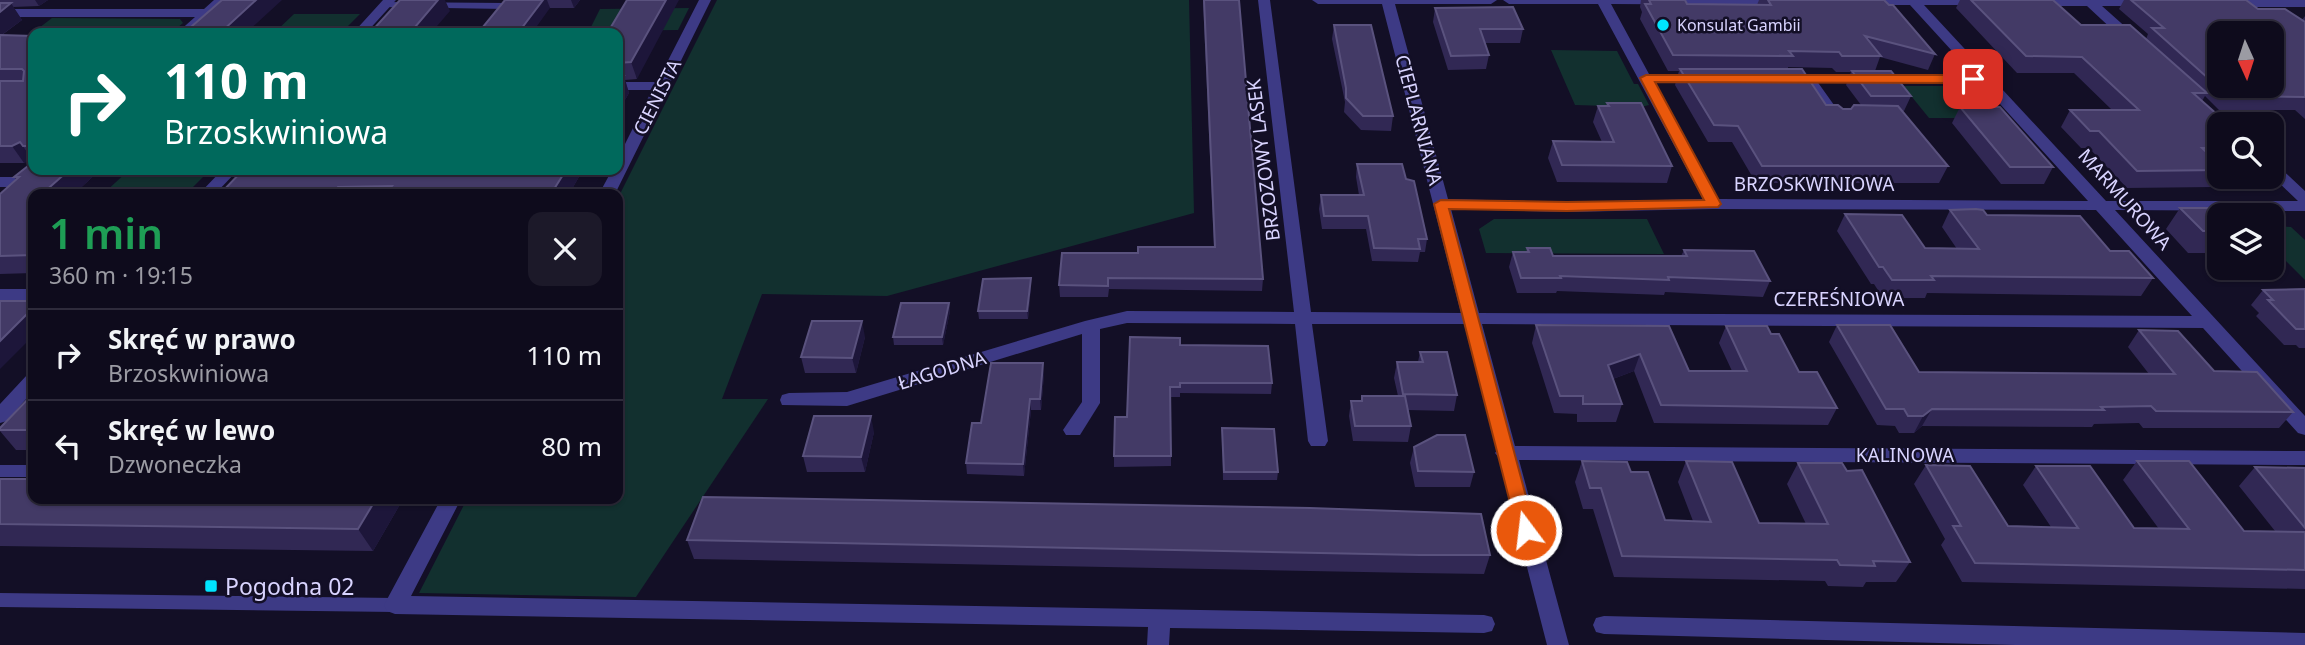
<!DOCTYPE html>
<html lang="pl">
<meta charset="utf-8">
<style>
body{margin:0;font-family:"Noto Sans",sans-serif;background:#1c1929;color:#f1f3f6;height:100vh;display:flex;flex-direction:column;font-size:26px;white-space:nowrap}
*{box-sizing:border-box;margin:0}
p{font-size:23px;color:#9b9ba3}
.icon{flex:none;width:38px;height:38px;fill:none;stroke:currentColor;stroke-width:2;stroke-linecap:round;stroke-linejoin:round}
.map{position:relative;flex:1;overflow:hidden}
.drawer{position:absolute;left:28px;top:189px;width:595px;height:315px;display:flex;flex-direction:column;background:#0e0b1c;border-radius:14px;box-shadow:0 2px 5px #0004,0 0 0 2px #2e2b3b}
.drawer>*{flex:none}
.hud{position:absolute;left:28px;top:28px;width:595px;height:147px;border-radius:14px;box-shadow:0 2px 5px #0004,0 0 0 2px #2e2b3b;background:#00695c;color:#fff;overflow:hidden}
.needle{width:46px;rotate:177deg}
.controls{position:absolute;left:2207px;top:21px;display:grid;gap:14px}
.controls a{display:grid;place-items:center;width:77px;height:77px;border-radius:14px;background:#0e0b1c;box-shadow:0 2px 5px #0004,0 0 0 2px #2e2b3b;font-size:35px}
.pin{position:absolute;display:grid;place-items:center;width:60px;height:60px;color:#fff;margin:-30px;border-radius:14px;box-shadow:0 4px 10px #0006}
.me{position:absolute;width:77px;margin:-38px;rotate:345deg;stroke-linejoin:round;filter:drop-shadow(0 0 5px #0008)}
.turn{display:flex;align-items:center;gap:24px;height:147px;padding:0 21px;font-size:32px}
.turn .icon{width:91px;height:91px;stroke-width:2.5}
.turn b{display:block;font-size:49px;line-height:60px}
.round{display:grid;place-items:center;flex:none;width:74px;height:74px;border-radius:14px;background:#1c1929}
.head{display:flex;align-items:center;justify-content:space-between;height:119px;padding:0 21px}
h1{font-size:42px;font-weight:600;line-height:52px;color:#1e9e55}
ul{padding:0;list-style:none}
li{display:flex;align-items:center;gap:21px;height:91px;padding:0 21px;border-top:2px solid #2e2b3b}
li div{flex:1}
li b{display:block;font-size:26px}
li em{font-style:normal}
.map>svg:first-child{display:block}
.green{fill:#12302f}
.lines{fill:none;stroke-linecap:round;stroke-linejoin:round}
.lane{fill:#3d3a85;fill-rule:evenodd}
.street{fill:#3d3a85;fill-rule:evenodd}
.wall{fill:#312854;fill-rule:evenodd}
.shaded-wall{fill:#1d163a}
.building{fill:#433a66;stroke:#5a527e;stroke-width:2;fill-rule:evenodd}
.route{fill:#ea580c;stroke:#983908;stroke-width:2}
.poi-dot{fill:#00e5ff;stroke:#130f26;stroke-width:2.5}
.labels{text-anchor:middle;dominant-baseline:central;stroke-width:5;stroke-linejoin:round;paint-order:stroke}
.far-poi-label{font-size:16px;fill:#d9d4ff;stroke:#130f26;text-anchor:start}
.street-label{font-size:19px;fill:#d9d4ff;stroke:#130f26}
.near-poi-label{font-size:23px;fill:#d9d4ff;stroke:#130f26;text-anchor:start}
</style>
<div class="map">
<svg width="2305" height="645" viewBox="0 0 2305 645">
<rect width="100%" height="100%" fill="#130f26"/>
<path class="green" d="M 717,0 L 1189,0 L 1194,213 L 887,296 L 762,294 L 722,399 L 768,399 L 636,597 L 419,593 L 467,499 L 618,499 L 618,198 Z
M 689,8 L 678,30 L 589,31 L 600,9 Z
M 294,14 L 360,14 L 341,33 L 274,33 Z
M 52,18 L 180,19 L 183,23 L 171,33 L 33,33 L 33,41 L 22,41 Z
M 1551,50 L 1617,51 L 1634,84 L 1638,84 L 1649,105 L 1641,107 L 1575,105 Z
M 1903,86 L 1966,86 L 1981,92 L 2004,118 L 1929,118 Z
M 129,170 L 210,170 L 186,194 L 103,194 Z
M 1494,219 L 1647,219 L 1664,254 L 1486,253 L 1479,229 Z
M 2272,226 L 2291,227 L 2305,240 L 2305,280 L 2272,247 Z"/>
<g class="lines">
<path class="lane" d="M 386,2 L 506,3 L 511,6 L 506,9 L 382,7 L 382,3 Z
M 1810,76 L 1814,77 L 1844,119 L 1844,123 L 1836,123 L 1804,79 Z
M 0,465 L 33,465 L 33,477 L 0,477 Z
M 0,593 L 395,598 L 401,600 L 404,605 L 401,610 L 395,612 L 0,607 Z"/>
<path class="street" d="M 214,0 L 228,0 L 192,33 L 177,33 L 195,17 L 0,17 L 0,9 L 204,9 Z
M 383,0 L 396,0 L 366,33 L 353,33 Z
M 699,0 L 711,0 L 615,194 L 599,194 L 612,170 L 618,170 L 618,158 L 652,90 L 618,90 L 618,82 L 657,82 Z
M 1258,0 L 1270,0 L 1311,312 L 1461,313 L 1382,4 L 1318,4 L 1312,0 L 1497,0 L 1491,4 L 1395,4 L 1448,199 L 1567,202 L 1703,199 L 1598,4 L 1509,4 L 1503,0 L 1786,0 L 1780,5 L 1611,4 L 1649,74 L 1699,75 L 1706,79 L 1699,83 L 1654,82 L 1718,199 L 2088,201 L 1981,83 L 1781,82 L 1779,79 L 1786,75 L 1974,75 L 1910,5 L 1864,5 L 1858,0 L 1989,0 L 1983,5 L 1924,5 L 2106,201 L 2298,201 L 2272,176 L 2272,163 L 2277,165 L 2305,191 L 2305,211 L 2115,210 L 2305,416 L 2305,435 L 2298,433 L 2203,328 L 1482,324 L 1515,446 L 2305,451 L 2305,465 L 1519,460 L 1569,645 L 1547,645 L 1499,458 L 1495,453 L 1497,450 L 1464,324 L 1312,324 L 1328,441 L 1325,446 L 1311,446 L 1308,441 L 1295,324 L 1127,323 L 1100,329 L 1100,403 L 1080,435 L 1066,435 L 1063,430 L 1082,402 L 1082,334 L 847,406 L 782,405 L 780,400 L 782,395 L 789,393 L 847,392 L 1085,321 L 1127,311 L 1294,312 ZM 1451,209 L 1567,212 L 1713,209 L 2096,210 L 2192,316 L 1479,313 Z
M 2027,0 L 2149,0 L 2150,2 L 2144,6 L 2102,6 L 2139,39 L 2139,45 L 2129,45 L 2087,6 L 2032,6 L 2028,5 Z
M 2224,0 L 2305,0 L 2305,7 L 2228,7 L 2222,3 Z
M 222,170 L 238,170 L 215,194 L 199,194 Z
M 0,177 L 16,177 L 24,182 L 16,187 L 0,187 Z
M 0,289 L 33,289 L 33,301 L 0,301 Z
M 33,374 L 33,391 L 7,421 L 0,423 L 0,404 L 27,375 Z
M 441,499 L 461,499 L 411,596 L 1484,615 L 1492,617 L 1495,624 L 1492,631 L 1484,633 L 1170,628 L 1169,645 L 1147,645 L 1148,627 L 395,614 L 387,611 L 384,605 Z
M 1604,616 L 2305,633 L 2305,645 L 2015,645 L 1604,634 L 1596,632 L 1593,625 L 1596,618 Z"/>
</g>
<path class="wall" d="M 0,0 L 48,0 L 39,6 L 13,7 L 22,20 L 2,35 L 33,36 L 33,160 L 32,159 L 24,163 L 0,163 Z
M 505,0 L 580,0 L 574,8 L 550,8 Z
M 627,0 L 637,79 L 625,80 L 629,93 L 618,112 L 618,33 L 608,33 L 608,32 Z
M 1203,0 L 1239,0 L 1263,279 L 1262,291 L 1109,289 L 1108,297 L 1060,297 L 1059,285 L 1138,253 L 1214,247 Z
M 1641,0 L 1685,0 L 1687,4 L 1757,5 L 1759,0 L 1884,0 L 1935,54 L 1928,70 L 1880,57 L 1875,71 L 1911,96 L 1904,111 L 1902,111 L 1948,166 L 1939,183 L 1756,183 L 1732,142 L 1708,142 L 1675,85 L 1679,71 L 1668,71 L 1640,19 L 1642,12 L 1640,7 ZM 1788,67 L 1832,68 L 1836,72 L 1851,72 L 1846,85 L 1861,105 L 1851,109 L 1843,109 L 1826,105 L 1788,69 Z
M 1960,0 L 2053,0 L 2081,25 L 2146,39 L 2148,34 L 2119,9 L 2124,0 L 2246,0 L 2258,9 L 2302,20 L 2305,16 L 2305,119 L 2295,110 L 2219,110 L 2205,96 L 2202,101 L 2219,124 L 2219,177 L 2220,177 L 2213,187 L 2127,188 L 2089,148 L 2081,148 L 2061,127 L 2070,110 L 2112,110 L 2074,73 L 2017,73 L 1956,8 Z
M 1435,8 L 1523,29 L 1520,43 L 1485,43 L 1489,55 L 1486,69 L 1448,70 L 1433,22 Z
M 1334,25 L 1393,116 L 1391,131 L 1361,130 L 1344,112 L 1345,102 L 1332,39 Z
M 1607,103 L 1672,166 L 1667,183 L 1557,182 L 1548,158 L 1553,141 L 1602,142 L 1593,122 L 1598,106 L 1606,106 Z
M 1960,107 L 2053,167 L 2044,184 L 2001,184 L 1952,123 Z
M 1357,164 L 1406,179 L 1427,239 L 1425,252 L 1420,252 L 1418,262 L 1372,261 L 1366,229 L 1322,229 L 1319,209 L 1321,195 L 1359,195 L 1356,177 Z
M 33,170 L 100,170 L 74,194 L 33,194 L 33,273 L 0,274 L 0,194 L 16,180 L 14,177 Z
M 243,170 L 583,170 L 569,194 L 220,194 Z
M 2180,208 L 2219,215 L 2219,253 L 2188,253 L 2166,229 Z
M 1950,210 L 1987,215 L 2110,251 L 2153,278 L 2141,296 L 1927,293 L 1925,298 L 1883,298 L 1874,284 L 1871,284 L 1837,231 L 1845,214 L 1925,248 L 1957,249 L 1942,227 Z
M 1527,248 L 1553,256 L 1681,256 L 1684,250 L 1770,281 L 1763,297 L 1665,292 L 1664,295 L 1557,291 L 1556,293 L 1517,293 L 1509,267 L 1513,252 L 1526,252 Z
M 1031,286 L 1028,319 L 979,319 L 978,311 Z
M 2305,289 L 2305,348 L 2299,348 L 2296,345 L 2284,345 L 2256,316 L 2259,313 L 2251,305 L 2263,290 Z
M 949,303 L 950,311 L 943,345 L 894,345 L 893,337 Z
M 1536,325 L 1669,326 L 1689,371 L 1732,371 L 1719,343 L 1726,326 L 1771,334 L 1799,372 L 1837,408 L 1828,425 L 1654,423 L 1634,371 L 1613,379 L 1622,404 L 1616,422 L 1577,422 L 1577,414 L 1554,413 L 1532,343 Z
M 1837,325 L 1919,372 L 2149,374 L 2128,347 L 2139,330 L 2214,371 L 2293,412 L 2279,428 L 2143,428 L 2139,423 L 2094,424 L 2092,427 L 1922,426 L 1914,433 L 1899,433 L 1895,426 L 1877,425 L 1829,342 Z
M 865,337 L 856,373 L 805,373 L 801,357 Z
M 1180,345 L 1272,383 L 1271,394 L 1180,393 L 1180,397 L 1171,397 L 1171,466 L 1114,467 L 1114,456 L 1127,417 Z
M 1420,352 L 1457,395 L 1454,411 L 1407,410 L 1411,426 L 1408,442 L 1353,441 L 1349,416 L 1351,401 L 1361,401 L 1362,396 L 1398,396 L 1394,378 L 1397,362 L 1418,362 Z
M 1044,374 L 1041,410 L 1031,410 L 1024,476 L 967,474 L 966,463 L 981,423 Z
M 33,398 L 33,450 L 16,450 L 0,431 L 0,428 Z
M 1222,428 L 1278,472 L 1277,480 L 1223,480 Z
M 874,432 L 865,472 L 807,472 L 803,456 Z
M 1414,447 L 1474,472 L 1470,487 L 1415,487 L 1410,463 Z
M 1582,461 L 1631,472 L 1665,520 L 1693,521 L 1678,482 L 1686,461 L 1759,523 L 1806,524 L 1787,484 L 1798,463 L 1847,471 L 1910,562 L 1896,582 L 1866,582 L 1863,587 L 1828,586 L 1825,581 L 1614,577 L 1593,509 L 1583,509 L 1575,482 Z
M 2137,461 L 2244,531 L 2275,531 L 2239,486 L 2255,467 L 2305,468 L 2305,589 L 1962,582 L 1941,545 L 1945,539 L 1914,484 L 1926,465 L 2008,526 L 2051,527 L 2023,485 L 2036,466 L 2134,528 L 2159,529 L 2123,480 Z
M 0,479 L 33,499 L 400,499 L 402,501 L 373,551 L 0,546 Z
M 687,540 L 1490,555 L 1484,574 L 1416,573 L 694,559 Z"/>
<path class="shaded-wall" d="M 35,0 L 48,0 L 39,6 Z
M 256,0 L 282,0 L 246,33 L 220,33 Z
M 438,0 L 445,0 L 450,11 L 431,33 L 410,33 Z
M 543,0 L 547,0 L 550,8 L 532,33 L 518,33 Z
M 571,0 L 580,0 L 574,8 Z
M 666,0 L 679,0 L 637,79 L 631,62 Z
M 11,3 L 22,20 L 0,36 L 0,12 Z
M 624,76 L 629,93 L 618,112 L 618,85 Z
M 20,142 L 32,159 L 24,163 L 12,146 Z
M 69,170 L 100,170 L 74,194 L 42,194 Z
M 566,170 L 583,170 L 569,194 L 551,194 Z
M 338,187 L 342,194 L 332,194 Z
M 1031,278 L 1031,286 L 1028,319 L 1027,311 Z
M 949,303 L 950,311 L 943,345 L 942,337 Z
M 33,308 L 33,336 L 0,369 L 0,341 Z
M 862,321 L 865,337 L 856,373 L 852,358 Z
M 1640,354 L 1634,371 L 1602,383 L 1608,365 Z
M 1043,363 L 1044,374 L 1041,410 L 1040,399 Z
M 1030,399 L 1031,410 L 1024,476 L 1023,464 Z
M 1932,409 L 1922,426 L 1914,433 L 1923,416 Z
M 871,416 L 874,432 L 865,472 L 861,457 Z
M 376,499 L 400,499 L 402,501 L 373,551 L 358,529 Z"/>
<path class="building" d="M 222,0 L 256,0 L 220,33 L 184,33 Z
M 400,0 L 438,0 L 410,33 L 370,33 Z
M 505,0 L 543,0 L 518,33 L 478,33 Z
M 627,0 L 666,0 L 631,62 L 618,63 L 618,33 L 611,33 L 612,32 L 608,32 Z
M 1204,0 L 1239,0 L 1263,279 L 1108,278 L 1108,286 L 1059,285 L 1062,253 L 1138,253 L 1138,247 L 1215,247 Z
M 1649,0 L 1685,0 L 1687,4 L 1771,5 L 1768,0 L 1884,0 L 1889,5 L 1893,5 L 1935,54 L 1865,36 L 1881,56 L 1842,56 L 1839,52 L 1789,51 L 1793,56 L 1673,55 L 1645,4 L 1651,4 Z
M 1971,0 L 2053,0 L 2081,25 L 2130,25 L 2207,93 L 2193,93 L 2228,124 L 2219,124 L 2219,148 L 2202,148 L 2219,164 L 2219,170 L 2137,171 L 2099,131 L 2090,131 L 2070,110 L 2139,110 L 2082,57 L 2026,56 Z
M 2131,0 L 2246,0 L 2258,9 L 2285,9 L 2305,22 L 2305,97 L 2228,96 L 2152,28 L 2164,28 ZM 2219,33 L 2272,33 L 2272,86 L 2219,86 Z
M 0,3 L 11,3 L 0,12 Z
M 1513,7 L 1523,29 L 1480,29 L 1489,55 L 1451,56 L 1435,8 Z
M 1334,25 L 1371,25 L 1393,116 L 1363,116 L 1346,98 L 1346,88 Z
M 0,35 L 33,36 L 33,146 L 23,146 L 20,142 L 12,146 L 0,146 L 0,81 L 23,81 L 24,71 L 22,69 L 0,69 Z
M 1680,69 L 1802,69 L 1826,105 L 1838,105 L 1843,109 L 1851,109 L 1854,105 L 1898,106 L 1948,166 L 1762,166 L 1738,126 L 1714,125 Z
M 1852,71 L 1891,71 L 1911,96 L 1871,96 Z
M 618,75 L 624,76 L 618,85 Z
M 1607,103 L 1641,103 L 1672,166 L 1562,165 L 1553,141 L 1614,142 L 1598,106 L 1609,106 Z
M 1960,107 L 2000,107 L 2053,167 L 2010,167 Z
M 33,162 L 33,170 L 69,170 L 42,194 L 33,194 L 33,255 L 0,256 L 0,194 L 19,177 L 14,177 Z
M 1357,164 L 1402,164 L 1406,179 L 1414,181 L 1427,239 L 1418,239 L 1420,249 L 1374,248 L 1368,216 L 1324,216 L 1321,195 L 1364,195 Z
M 243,170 L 566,170 L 551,194 L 443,194 L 444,192 L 388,191 L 392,186 L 338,187 L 332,194 L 220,194 Z
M 2180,208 L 2218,208 L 2225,215 L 2219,215 L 2219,231 L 2203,231 Z
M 1976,209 L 1983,210 L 1987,215 L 2080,216 L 2110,251 L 2129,251 L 2153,278 L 1931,276 L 1934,280 L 1892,280 L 1883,267 L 1879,267 L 1845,214 L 1902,215 L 1925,248 L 1979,249 L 1950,210 Z
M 1527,248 L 1550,248 L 1553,256 L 1687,256 L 1684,250 L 1754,251 L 1770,281 L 1668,277 L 1669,280 L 1560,276 L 1561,278 L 1521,278 L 1513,252 L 1529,252 Z
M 1031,278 L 1027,311 L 978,311 L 983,279 Z
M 2305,289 L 2305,329 L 2296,329 L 2268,300 L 2273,300 L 2263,290 Z
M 0,301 L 33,301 L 33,308 L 0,341 Z
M 901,303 L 949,303 L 942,337 L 893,337 Z
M 812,321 L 862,321 L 852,358 L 801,357 Z
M 1536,325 L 1669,326 L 1689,371 L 1747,371 L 1726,326 L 1767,326 L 1771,334 L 1779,334 L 1799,372 L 1817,372 L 1837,408 L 1661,405 L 1640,354 L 1608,365 L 1622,404 L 1583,404 L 1583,396 L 1560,396 Z
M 1837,325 L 1890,325 L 1919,372 L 2175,374 L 2139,330 L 2178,331 L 2214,371 L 2257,372 L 2293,412 L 2156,411 L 2151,406 L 2101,407 L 2104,410 L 1932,409 L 1923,416 L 1908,416 L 1904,409 L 1886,409 Z
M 1130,337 L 1180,338 L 1180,345 L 1268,346 L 1272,383 L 1180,383 L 1180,387 L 1170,387 L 1171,456 L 1114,456 L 1115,417 L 1127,417 Z
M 1420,352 L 1447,352 L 1457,395 L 1403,394 L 1397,362 L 1423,362 Z
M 991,363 L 1043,363 L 1040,399 L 1030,399 L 1023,464 L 966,463 L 972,423 L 981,423 Z
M 1362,396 L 1405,396 L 1411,426 L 1355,426 L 1351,401 L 1362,401 Z
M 29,398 L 33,398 L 33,430 L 0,430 L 0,428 Z
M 814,416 L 871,416 L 861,457 L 803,456 Z
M 1222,428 L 1274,429 L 1278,472 L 1224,472 Z
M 1437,435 L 1465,435 L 1474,472 L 1418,471 L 1414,447 Z
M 1582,461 L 1627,462 L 1631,472 L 1648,472 L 1665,520 L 1711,522 L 1686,461 L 1732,462 L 1759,523 L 1828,524 L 1798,463 L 1842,463 L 1847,471 L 1862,470 L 1910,562 L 1873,561 L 1875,566 L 1840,565 L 1837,560 L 1622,556 L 1601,488 L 1590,488 Z
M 2137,461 L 2189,461 L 2244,531 L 2305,532 L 2305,570 L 1975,563 L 1953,526 L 1961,526 L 1926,465 L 1970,466 L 2008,526 L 2078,528 L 2036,466 L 2090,466 L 2134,528 L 2189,529 Z
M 2255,467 L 2305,468 L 2305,528 Z
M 0,479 L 33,479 L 33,499 L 376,499 L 358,529 L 0,524 Z
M 703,497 L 1310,508 L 1481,514 L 1490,555 L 1420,555 L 687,540 Z"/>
<path class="route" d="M 1646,75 L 1973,75 L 1979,79 L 1973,83 L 1655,82 L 1721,204 L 1718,207 L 1567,211 L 1449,209 L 1535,530 L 1533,535 L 1526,537 L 1519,535 L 1517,530 L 1434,204 L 1441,200 L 1567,202 L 1704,200 L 1640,78 Z"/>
<g class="poi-dot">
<circle cx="1663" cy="25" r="7"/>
<rect x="204" y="579" width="14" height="14" rx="3.5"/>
</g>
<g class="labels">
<g class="far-poi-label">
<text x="1677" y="25">Konsulat Gambii</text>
</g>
<g class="street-label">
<text transform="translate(657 97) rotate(-63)">CIENISTA</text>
<text transform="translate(1419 120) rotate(75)">CIEPLARNIANA</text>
<text transform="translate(1263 160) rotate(-97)">BRZOZOWY LASEK</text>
<text x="1814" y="184">BRZOSKWINIOWA</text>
<text transform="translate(2125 199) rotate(48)">MARMUROWA</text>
<text x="1839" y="299">CZEREŚNIOWA</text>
<text transform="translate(942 370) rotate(-17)">ŁAGODNA</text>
<text x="1905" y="455">KALINOWA</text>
</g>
<g class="near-poi-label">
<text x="225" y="586">Pogodna 02</text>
</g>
</g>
</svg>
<div class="controls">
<a><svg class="needle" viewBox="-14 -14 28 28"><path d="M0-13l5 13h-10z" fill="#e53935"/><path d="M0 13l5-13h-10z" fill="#9b9ba3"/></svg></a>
<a><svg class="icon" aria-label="search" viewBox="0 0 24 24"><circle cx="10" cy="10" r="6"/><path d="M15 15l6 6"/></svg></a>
<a><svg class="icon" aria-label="layers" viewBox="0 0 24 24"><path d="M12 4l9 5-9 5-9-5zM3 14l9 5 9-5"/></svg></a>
</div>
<div class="pin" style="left:1973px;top:79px;background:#d93025"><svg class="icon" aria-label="arrive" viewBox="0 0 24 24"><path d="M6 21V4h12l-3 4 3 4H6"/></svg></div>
<svg class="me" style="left:1526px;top:530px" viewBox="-20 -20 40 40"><circle r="17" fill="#ea580c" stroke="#fff" stroke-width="3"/><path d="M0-11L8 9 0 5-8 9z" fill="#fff"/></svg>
<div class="hud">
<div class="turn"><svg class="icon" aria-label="right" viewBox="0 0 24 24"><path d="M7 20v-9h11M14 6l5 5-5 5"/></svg><div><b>110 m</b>Brzoskwiniowa</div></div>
</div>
<section class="drawer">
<div class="head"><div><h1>1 min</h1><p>360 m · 19:15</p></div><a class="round"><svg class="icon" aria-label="close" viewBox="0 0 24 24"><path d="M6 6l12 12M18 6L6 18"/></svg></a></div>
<ul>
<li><svg class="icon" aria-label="right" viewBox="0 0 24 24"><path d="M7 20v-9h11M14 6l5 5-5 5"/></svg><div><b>Skręć w prawo</b><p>Brzoskwiniowa</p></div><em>110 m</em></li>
<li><svg class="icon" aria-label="left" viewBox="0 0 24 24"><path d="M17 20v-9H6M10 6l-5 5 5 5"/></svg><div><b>Skręć w lewo</b><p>Dzwoneczka</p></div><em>80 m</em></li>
</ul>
</section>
</div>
